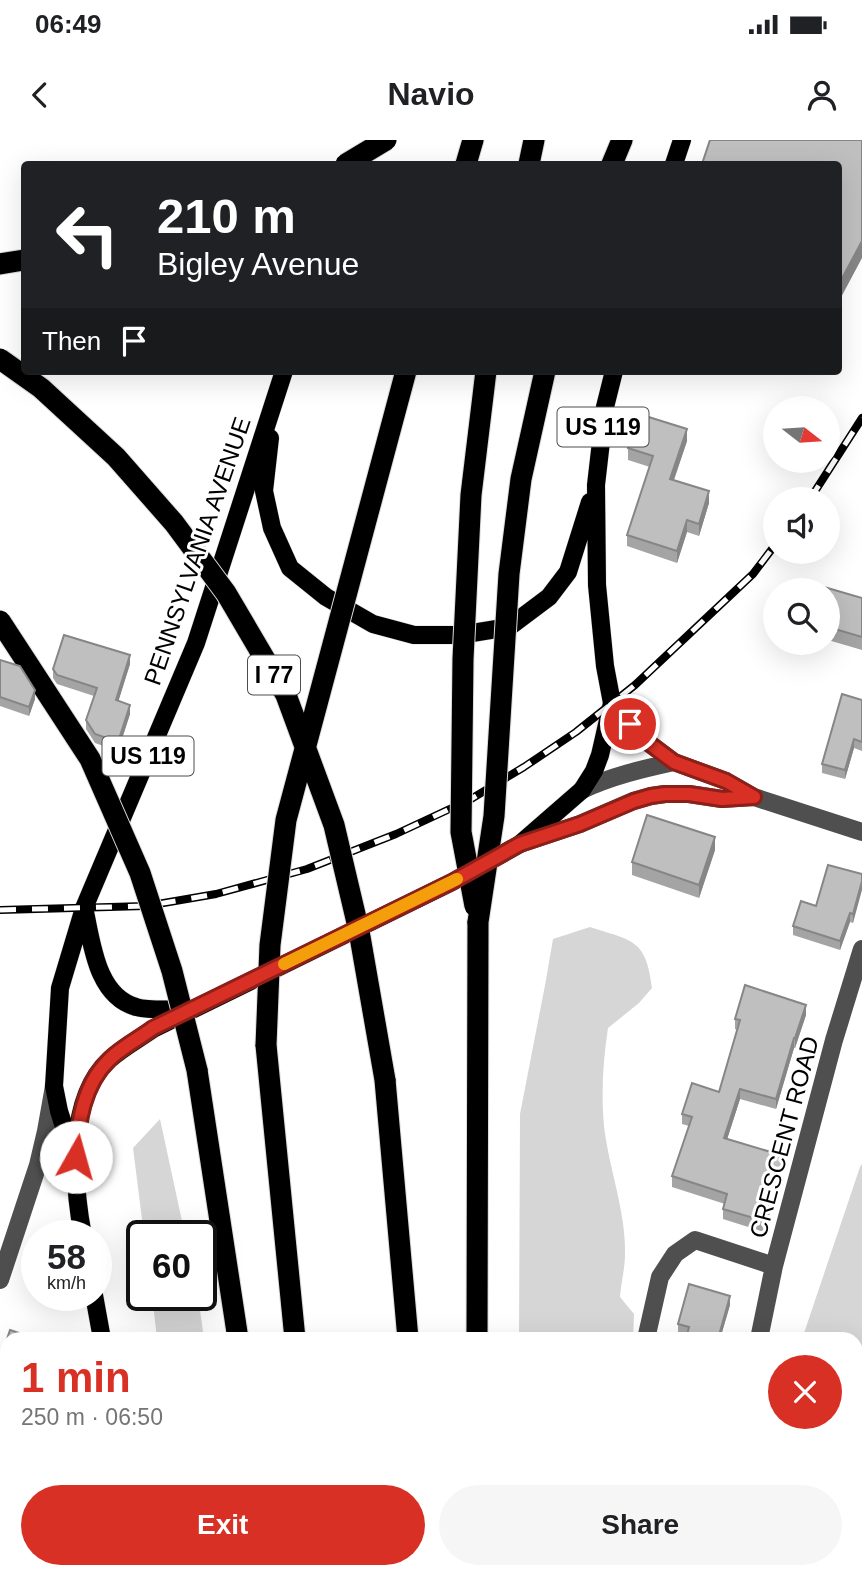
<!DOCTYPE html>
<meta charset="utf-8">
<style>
body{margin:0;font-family:Arial,sans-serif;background:#f6f6f6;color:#202124;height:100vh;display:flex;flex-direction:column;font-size:26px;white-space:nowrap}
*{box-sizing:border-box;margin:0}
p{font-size:23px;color:#757577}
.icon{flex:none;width:38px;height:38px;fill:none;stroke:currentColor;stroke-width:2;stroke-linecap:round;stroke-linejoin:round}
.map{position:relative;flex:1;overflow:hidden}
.drawer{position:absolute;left:0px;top:1192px;width:863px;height:247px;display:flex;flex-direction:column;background:#fff;border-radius:21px 21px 0 0;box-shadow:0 7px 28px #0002}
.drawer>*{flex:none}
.guide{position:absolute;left:21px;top:21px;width:821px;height:214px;border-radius:7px;box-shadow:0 7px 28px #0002;background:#202124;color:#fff;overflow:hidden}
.needle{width:46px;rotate:107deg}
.controls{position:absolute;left:763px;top:256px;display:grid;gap:14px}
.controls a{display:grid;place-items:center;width:77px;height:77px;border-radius:50%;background:#fff;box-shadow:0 7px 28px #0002;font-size:35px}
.speed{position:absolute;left:21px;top:1080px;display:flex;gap:14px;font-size:35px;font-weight:700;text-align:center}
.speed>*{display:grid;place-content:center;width:91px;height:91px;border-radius:50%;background:#fff;box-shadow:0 7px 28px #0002;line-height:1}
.speed small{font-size:18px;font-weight:400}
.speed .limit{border:4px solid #111;border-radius:10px;background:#fff;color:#111}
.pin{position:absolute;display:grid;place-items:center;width:60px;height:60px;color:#fff;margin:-30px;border:4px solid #fff;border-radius:50%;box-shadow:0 2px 7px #0007}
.me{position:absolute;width:77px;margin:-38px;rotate:7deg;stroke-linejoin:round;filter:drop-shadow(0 0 5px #0008)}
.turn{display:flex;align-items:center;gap:24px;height:147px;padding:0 21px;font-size:32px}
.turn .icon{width:91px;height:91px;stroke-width:2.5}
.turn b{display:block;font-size:49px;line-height:60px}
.then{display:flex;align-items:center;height:66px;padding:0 21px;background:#0003;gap:14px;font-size:26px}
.round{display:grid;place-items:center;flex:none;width:74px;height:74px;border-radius:37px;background:#f6f6f6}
.headline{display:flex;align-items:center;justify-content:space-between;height:119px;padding:0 21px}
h1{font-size:42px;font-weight:600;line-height:52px;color:#d93025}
.action{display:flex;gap:14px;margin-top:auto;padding:14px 21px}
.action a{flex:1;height:80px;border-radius:42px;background:#d93025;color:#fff;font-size:28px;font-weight:600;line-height:80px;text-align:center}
.action a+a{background:#f6f6f6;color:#202124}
.status{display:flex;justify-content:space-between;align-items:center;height:49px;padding:0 35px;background:#fff;direction:ltr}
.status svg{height:19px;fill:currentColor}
header{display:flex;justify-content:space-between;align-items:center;height:91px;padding:0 21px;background:#fff;font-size:32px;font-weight:600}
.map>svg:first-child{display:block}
.green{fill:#d6d6d6}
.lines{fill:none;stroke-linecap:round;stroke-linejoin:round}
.major-casing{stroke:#dbdbdb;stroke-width:19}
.highway-casing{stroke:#dbdbdb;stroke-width:23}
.minor{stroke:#4f4f4f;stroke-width:18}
.major{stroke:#000;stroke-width:18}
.highway{stroke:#000;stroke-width:21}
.rail-casing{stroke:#000;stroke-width:8}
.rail{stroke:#fff;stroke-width:5;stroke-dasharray:16;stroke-linecap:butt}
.highway-bridge-casing{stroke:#dbdbdb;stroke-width:23;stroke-linecap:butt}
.highway-bridge{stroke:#000;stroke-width:21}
.wall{fill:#a4a4a4}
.shaded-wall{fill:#868686}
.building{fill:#bfbfbf;stroke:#868686;stroke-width:2}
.route-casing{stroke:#8d1f18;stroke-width:18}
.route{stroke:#d93025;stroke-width:12}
.slow{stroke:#f59e0b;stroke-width:12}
.labels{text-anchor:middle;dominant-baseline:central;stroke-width:6;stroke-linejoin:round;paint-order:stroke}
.shield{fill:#fff;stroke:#4c4c4c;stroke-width:2}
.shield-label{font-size:23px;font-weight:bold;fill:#000}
.street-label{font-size:24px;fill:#000;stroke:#fff}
</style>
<div class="status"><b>06:49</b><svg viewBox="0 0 49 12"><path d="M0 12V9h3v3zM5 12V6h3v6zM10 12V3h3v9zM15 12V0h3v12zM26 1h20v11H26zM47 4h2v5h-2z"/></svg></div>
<header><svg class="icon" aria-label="back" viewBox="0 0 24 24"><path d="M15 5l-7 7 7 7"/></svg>Navio<svg class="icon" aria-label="person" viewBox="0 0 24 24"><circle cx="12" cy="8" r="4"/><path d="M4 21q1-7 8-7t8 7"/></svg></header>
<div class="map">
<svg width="862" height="1437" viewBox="0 0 862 1437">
<rect width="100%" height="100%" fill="#fff"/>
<path class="green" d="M 590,787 C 633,801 646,799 652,848 L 639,863 L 608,888 C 603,921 601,952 604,986 C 609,1029 626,1071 625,1114 C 625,1129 621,1143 620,1157 L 634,1174 L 633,1199 L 519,1199 L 520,974 L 546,840 L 553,799 Z
M 160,979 L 185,1095 L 144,1095 L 133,1008 Z
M 862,1024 L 862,1437 L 784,1437 L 781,1432 L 856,1432 L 856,1199 L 802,1199 L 860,1027 Z
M 152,1155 L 198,1155 L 204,1199 L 157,1199 Z
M 518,1432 L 626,1432 L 626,1437 L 518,1437 Z"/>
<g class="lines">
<defs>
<path id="major" d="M 674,24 L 682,0
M 270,298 L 264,351 L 272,388 L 290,428 L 326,457 L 373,484 L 414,495 L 460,495 L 509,487 L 549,457 L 568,432 L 590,362
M 85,772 C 92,804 97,856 136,867 C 149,871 175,869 190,869
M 77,1002 L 64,987 L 59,971 L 54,946 L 60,848 L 84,768 L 196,503 L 284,231
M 83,1096 C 73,1044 67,959 109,920 C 122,908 139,899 153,889 L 452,742 L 520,704 L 582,650 L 594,631 L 600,615 L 612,563 L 605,526 L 597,445 L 596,345 L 605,267 L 614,231
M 94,1155 L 102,1199
M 144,1432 L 145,1437"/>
<path id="highway" d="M 466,24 L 473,0
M 529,24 L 534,0
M 612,24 L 622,0
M 0,124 L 24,120
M 266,905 L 295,1199
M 197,930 L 238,1199
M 385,940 L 408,1199
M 477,1199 L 478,782
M 277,1432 L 278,1437
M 317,1432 L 317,1437
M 429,1432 L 430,1437
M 477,1437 L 477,1432"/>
</defs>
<use href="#major" class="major-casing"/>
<use href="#highway" class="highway-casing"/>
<path class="minor" d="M 612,563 L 650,604 L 674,622 L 726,641 L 754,657 L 862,692
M 582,650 C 612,636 642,629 674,622
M 520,704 L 580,684 L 633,661 L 651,656 L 665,654 L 689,654 L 722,659 L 754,657
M 38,1025 L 46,991 L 54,946
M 0,1140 L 38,1025 L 65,1004 L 77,1002
M 646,1199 L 660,1137 L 675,1114 L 695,1100 L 774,1126
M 759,1199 L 774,1126 L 834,900 L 862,809
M 712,1437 L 713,1432"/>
<use href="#major" class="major"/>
<use href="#highway" class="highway"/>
<defs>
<path id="rail" d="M 810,359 L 862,278
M 0,770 L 146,766 L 216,754 L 307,729 L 396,694 L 471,659 L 524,627 L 576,592 L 635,545 L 753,434 L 775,405"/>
</defs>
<use href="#rail" class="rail-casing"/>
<use href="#rail" class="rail"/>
<defs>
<path id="highway-bridge" d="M 346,24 L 386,0
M 0,219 L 41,248 L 116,317 L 174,383 L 226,453 L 286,555 L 334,685 L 359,791 L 385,940
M 0,481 L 90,619 L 140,733 L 172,831 L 197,930
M 475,766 L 461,692 L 463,519 L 471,355 L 486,231
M 478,782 L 494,676 L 509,434 L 521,339 L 545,231
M 266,905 L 270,805 L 286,680 L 406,231"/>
</defs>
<use href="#highway-bridge" class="highway-bridge-casing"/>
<use href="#highway-bridge" class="highway-bridge"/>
</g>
<path class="wall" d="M 687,301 L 674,340 L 709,363 L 699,396 L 687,392 L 677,423 L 627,406 L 627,395 L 650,327 L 628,320 L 628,308 Z
M 828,450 L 862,458 L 862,510 L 828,500 Z
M 0,520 L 35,559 L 29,576 L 0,566 Z
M 130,524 L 118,561 L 130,574 L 118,611 L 95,603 L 86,589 L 86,580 L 94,556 L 57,544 L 53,538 L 53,529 Z
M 862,560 L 862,611 L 854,608 L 845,639 L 822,633 L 822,624 Z
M 715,710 L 699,758 L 632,735 L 632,722 Z
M 862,734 L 853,783 L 850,782 L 840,810 L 793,795 L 793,786 L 816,766 Z
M 806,875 L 795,908 L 794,908 L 776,969 L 740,959 L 727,999 L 784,1027 L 764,1092 L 723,1079 L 723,1069 L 725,1064 L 672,1047 L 672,1036 L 689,986 L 682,984 L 682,974 L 719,952 L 737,890 L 735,889 L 735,879 Z
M 730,1165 L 720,1199 L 686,1199 L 687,1195 L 678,1193 L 678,1184 Z
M 7,1200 L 7,1322 L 0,1320 L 0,1222 Z"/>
<path class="shaded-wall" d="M 862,101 L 862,118 L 838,163 L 838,146 Z
M 687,289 L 687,301 L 670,351 L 670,339 Z
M 709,351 L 709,363 L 699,396 L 699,384 Z
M 687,380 L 687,392 L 677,423 L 677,411 Z
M 130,515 L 130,524 L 116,569 L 116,560 Z
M 35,550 L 35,559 L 29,576 L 29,567 Z
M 130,565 L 130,574 L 118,611 L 118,602 Z
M 854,599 L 854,608 L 845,639 L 845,630 Z
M 715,697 L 715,710 L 699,758 L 699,745 Z
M 862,741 L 862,750 L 853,783 L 853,774 Z
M 850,773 L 850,782 L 840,810 L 840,801 Z
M 806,865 L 806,875 L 795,908 L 795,898 Z
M 794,898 L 794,908 L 776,969 L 776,959 Z
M 740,949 L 740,959 L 724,1009 L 724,998 Z
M 784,1016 L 784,1027 L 764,1092 L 764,1081 Z
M 730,1156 L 730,1165 L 720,1199 L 718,1199 Z"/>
<path class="building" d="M 710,0 L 862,0 L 862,101 L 838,146 L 838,24 L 702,24 Z
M 639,274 L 687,289 L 670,339 L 709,351 L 699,384 L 687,380 L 677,411 L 627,395 L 653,316 L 628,308 Z
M 824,447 L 862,458 L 862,497 L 828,487 L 828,450 L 824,450 Z
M 64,495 L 130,515 L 116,560 L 130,565 L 118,602 L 95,594 L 86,580 L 97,548 L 57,535 L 53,529 Z
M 0,520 L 20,526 L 35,550 L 29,567 L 0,557 Z
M 842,554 L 862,560 L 862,602 L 854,599 L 845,630 L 822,624 Z
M 647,675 L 715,697 L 699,745 L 632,722 Z
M 828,725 L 862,734 L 862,741 L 853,774 L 850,773 L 840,801 L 793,786 L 801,761 L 816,766 Z
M 745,845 L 806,865 L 795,898 L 794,898 L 776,959 L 740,949 L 724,998 L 784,1016 L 764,1081 L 723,1069 L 727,1054 L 672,1036 L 692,977 L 682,974 L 692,943 L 719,952 L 740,880 L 735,879 Z
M 689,1144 L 730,1156 L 718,1199 L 686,1199 L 689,1187 L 678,1184 Z
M 10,1190 L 37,1199 L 7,1199 Z
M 7,1200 L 7,1309 L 0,1307 L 0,1253 L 4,1240 L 0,1238 L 0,1222 Z
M 0,1379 L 7,1381 L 7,1432 L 96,1432 L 94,1437 L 0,1437 Z"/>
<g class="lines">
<defs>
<path id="route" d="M 76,1017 C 78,983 83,945 109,920 C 120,908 140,898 153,888 L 452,742 L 520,704 L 580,684 L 634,661 L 651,656 L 665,654 L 689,654 L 722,659 L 754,657 L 726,641 L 674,622 L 650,604 L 630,584"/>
</defs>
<use href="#route" class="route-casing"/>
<use href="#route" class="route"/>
<path class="slow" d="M 284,824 L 457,739"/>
</g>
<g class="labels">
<g class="shield">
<rect x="557.5" y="267.5" width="91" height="39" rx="5"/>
<rect x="248" y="515.5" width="52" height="39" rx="5"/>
<rect x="102.5" y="596.5" width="91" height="39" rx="5"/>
</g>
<g class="shield-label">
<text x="603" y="287">US 119</text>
<text x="274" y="535">I 77</text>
<text x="148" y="616">US 119</text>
</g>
<g class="street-label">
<text transform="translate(197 411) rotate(-71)">PENNSYLVANIA AVENUE</text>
<text transform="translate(784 997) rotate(-75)">CRESCENT ROAD</text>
</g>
</g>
</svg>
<div class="controls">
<a><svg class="needle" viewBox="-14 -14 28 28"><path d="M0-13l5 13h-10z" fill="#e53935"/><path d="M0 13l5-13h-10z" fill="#757577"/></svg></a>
<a><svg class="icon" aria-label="sound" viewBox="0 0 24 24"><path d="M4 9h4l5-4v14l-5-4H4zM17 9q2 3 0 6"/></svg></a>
<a><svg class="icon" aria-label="search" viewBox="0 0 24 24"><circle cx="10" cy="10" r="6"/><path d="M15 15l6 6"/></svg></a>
</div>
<div class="speed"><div>58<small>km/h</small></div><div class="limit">60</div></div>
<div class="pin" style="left:630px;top:584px;background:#d93025"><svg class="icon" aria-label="arrive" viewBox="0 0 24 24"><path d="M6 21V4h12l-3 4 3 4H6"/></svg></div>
<svg class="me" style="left:76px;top:1017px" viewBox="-20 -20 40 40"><circle r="19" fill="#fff"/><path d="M0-13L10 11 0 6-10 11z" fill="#d93025"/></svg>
<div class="guide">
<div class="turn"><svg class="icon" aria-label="left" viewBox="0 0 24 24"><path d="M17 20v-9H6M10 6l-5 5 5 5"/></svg><div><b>210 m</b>Bigley Avenue</div></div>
<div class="then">Then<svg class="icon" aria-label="arrive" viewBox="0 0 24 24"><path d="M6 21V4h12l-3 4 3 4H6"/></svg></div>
</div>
<section class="drawer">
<div class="headline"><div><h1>1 min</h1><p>250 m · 06:50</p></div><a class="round" style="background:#d93025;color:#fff"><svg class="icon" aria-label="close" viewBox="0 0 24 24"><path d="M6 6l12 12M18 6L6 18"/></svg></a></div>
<div class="action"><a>Exit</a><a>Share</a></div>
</section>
</div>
